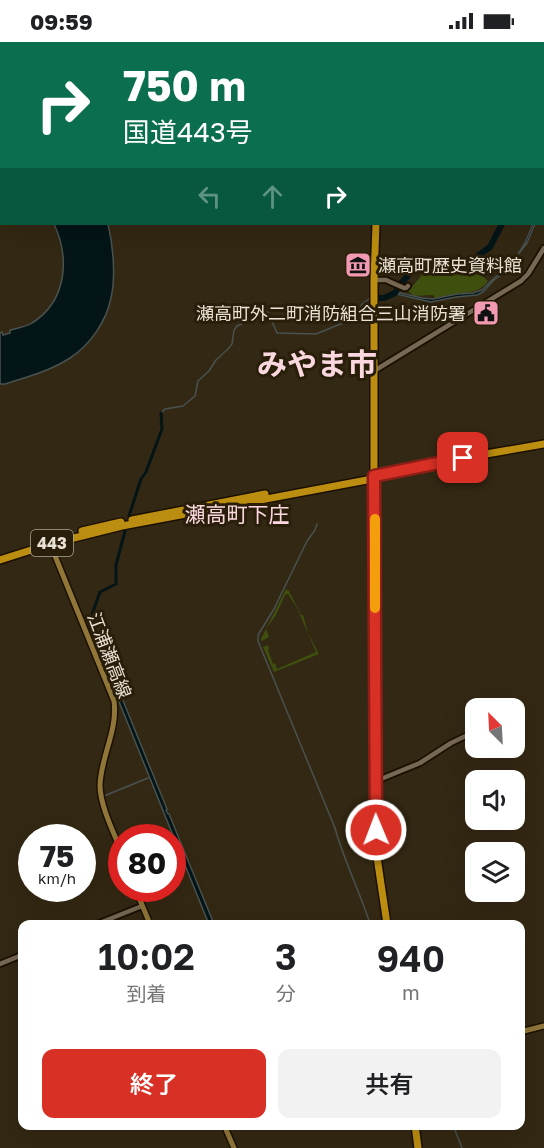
<!DOCTYPE html>
<html lang="ja">
<meta charset="utf-8">
<style>
body{margin:0;font-family:"Golos Text","Noto Sans JP",sans-serif;background:#f2f2f2;color:#202124;height:100vh;display:flex;flex-direction:column;font-size:22px;white-space:nowrap}
*{box-sizing:border-box;margin:0}
p{font-size:20px;color:#757577}
.icon{flex:none;width:33px;height:33px;fill:none;stroke:currentColor;stroke-width:2;stroke-linecap:round;stroke-linejoin:round}
.map{position:relative;flex:1;overflow:hidden}
.drawer{position:absolute;left:18px;top:878px;width:507px;height:210px;display:flex;flex-direction:column;background:#fff;border-radius:12px;box-shadow:0 6px 24px #0002}
.drawer>*{flex:none}
.top-card{position:absolute;left:0px;top:0px;width:544px;height:183px;box-shadow:0 6px 24px #0002;background:#0b6e4f;color:#fff;overflow:hidden}
.needle{width:39px;rotate:336deg}
.buttons{position:absolute;left:465px;top:656px;display:grid;gap:12px}
.buttons a{display:grid;place-items:center;width:60px;height:60px;border-radius:12px;background:#fff;box-shadow:0 6px 24px #0002;font-size:30px}
.speed{position:absolute;left:18px;top:782px;display:flex;gap:12px;font-size:30px;font-weight:700;text-align:center}
.speed>*{display:grid;place-content:center;width:78px;height:78px;border-radius:50%;background:#fff;box-shadow:0 6px 24px #0002;line-height:1}
.speed small{font-size:15px;font-weight:400}
.speed .limit{border:9px solid #d22;background:#fff;color:#111}
.pin{position:absolute;display:grid;place-items:center;width:51px;height:51px;color:#fff;margin:-26px;border-radius:12px;box-shadow:0 3px 9px #0006}
.me{position:absolute;width:66px;margin:-33px;rotate:359deg;stroke-linejoin:round;filter:drop-shadow(0 0 4px #0008)}
.turn{display:flex;align-items:center;gap:21px;height:126px;padding:0 24px;font-size:27px}
.turn .icon{width:78px;height:78px;stroke-width:2.5}
.turn b{display:block;font-size:42px;line-height:51px}
.lanes{display:flex;align-items:center;height:57px;padding:0 24px;background:#0003;justify-content:center;gap:30px;direction:ltr}
.lanes .off{opacity:.35}
.eta{display:flex;justify-content:space-evenly;align-items:center;height:102px;text-align:center}
.eta b{font-size:36px;font-weight:600;line-height:42px}
.button{display:flex;gap:12px;margin-top:auto;padding:12px 24px}
.button a{flex:1;height:69px;border-radius:12px;background:#d93025;color:#fff;font-size:24px;font-weight:600;line-height:69px;text-align:center}
.button a+a{background:#f2f2f2;color:#202124}
.status{display:flex;justify-content:space-between;align-items:center;height:42px;padding:0 30px;background:#fff;direction:ltr}
.status svg{height:16px;fill:currentColor}
.map>svg:first-child{display:block}
.green{fill:#3e4f0e}
.water{fill:#041517;stroke:#495250;stroke-width:1.5}
.lines{fill:none;stroke-linecap:round;stroke-linejoin:round}
.stream{stroke:#495250;stroke-width:1.5}
.canal{stroke:#041517;stroke-width:3}
.river{stroke:#041517;stroke-width:6}
.tertiary-casing{stroke:#1b1000;stroke-width:8}
.secondary-casing{stroke:#1b1000;stroke-width:8}
.trunk-casing{stroke:#1b1000;stroke-width:10}
.tertiary{stroke:#766852;stroke-width:4.5}
.secondary{stroke:#907639;stroke-width:5}
.trunk{stroke:#bb8d10;stroke-width:7}
.route-casing{stroke:#8d1f18;stroke-width:15}
.route{stroke:#d93025;stroke-width:10}
.slow{stroke:#f59e0b;stroke-width:10}
.labels{text-anchor:middle;dominant-baseline:central;stroke-width:6;stroke-linejoin:round;paint-order:stroke}
.shield{fill:#291e09;stroke:#afa697;stroke-width:1.5}
.shield-label{font-size:16px;font-weight:bold;fill:#e9e1d4}
.poi-label{font-size:18px;fill:#e9e1d4;stroke:#291e09;text-anchor:start}
.street-label{font-size:18px;fill:#e9e1d4;stroke:#291e09}
.quarter-label{font-size:21px;fill:#fbd8e0;stroke:#291e09}
.town-label{font-size:30px;font-weight:bold;fill:#fbd8e0;stroke:#291e09}
</style>
<div class="status"><b>09:59</b><svg viewBox="0 0 49 12"><path d="M0 12V9h3v3zM5 12V6h3v6zM10 12V3h3v9zM15 12V0h3v12zM26 1h20v11H26zM47 4h2v5h-2z"/></svg></div>
<div class="map">
<svg width="544" height="1106" viewBox="0 0 544 1106">
<rect width="100%" height="100%" fill="#332813"/>
<path class="green" d="M 467,221 L 488,239 C 479,251 469,250 456,252 C 449,253 442,254 435,256 L 433,253 L 414,254 L 407,248 L 409,245 L 411,246 L 427,227 C 444,227 450,228 467,221 Z
M 286,547 L 289,549 L 301,573 L 303,573 L 308,591 L 319,612 L 274,630 L 263,605 L 268,603 L 269,607 L 268,608 L 273,622 L 275,621 L 277,627 L 316,610 L 297,566 L 288,552 L 285,553 L 276,573 L 266,587 L 269,595 L 262,599 L 261,597 Z"/>
<path class="water" d="M 54,182 L 108,182 C 113,203 116,234 111,256 C 106,280 90,303 70,316 C 50,329 27,335 5,342 L 0,342 L 0,291 L 2,290 L 3,293 L 10,291 L 10,288 C 17,286 26,285 32,281 C 67,259 70,216 54,182 Z
M 533,182 L 535,182 L 527,201 L 517,214 L 511,226 L 494,238 L 483,250 L 477,253 L 456,255 L 431,260 L 396,252 L 396,250 L 422,256 L 433,257 L 457,252 L 473,251 L 482,248 L 494,236 L 510,225 L 525,201 Z
M 111,629 L 167,767 L 166,768 L 168,772 L 169,772 L 214,882 L 204,882 L 208,880 L 107,630 Z"/>
<g class="lines">
<path class="stream" d="M 447,0 L 448,2
M 161,371 L 165,367 L 183,364 L 195,354 L 198,339 L 209,329 L 216,318 L 228,307 L 232,302 L 234,288 L 237,284 L 268,270 L 277,291 L 316,292 L 355,276 L 362,262 L 369,257
M 317,482 L 315,488 L 307,499 L 274,567 L 258,593 L 258,599 L 335,786 C 344,819 360,850 370,882
M 104,754 L 148,736
M 453,1083 L 462,1106"/>
<path class="canal" d="M 129,474 L 141,437 L 146,430 L 162,387 L 161,371
M 110,632 L 89,581 L 100,550 L 116,542 L 116,523 L 125,489"/>
<path class="river" d="M 378,256 L 384,256 L 395,251 L 400,242 L 406,236 L 415,224 L 419,222 L 444,226 L 453,226 L 475,216 L 490,205 L 502,182"/>
<defs>
<path id="tertiary" d="M 150,0 L 150,2
M 317,2 L 319,0
M 0,118 L 2,120
M 374,238 L 386,238 L 404,246 L 406,246 L 408,244
M 374,329 L 521,239 L 528,232 L 544,206
M 376,739 L 420,721 L 451,701 L 476,689
M 97,882 L 142,864
M 0,922 L 22,913"/>
<path id="secondary" d="M 49,499 L 114,659 C 118,688 101,714 100,743 C 100,764 114,791 122,811
M 135,846 L 150,882
M 520,990 L 544,984
M 224,1083 L 234,1106"/>
<path id="trunk" d="M 378,2 L 378,0
M 543,29 L 544,29
M 0,112 L 2,112
M 376,182 L 374,238 L 374,434 L 376,788 L 377,815 L 387,882
M 132,478 L 265,452
M 82,489 L 121,480
M 0,518 L 50,502 L 122,484 L 367,438 L 374,434 L 463,416 L 544,402
M 415,1083 L 418,1106"/>
</defs>
<use href="#tertiary" class="tertiary-casing"/>
<use href="#secondary" class="secondary-casing"/>
<use href="#trunk" class="trunk-casing"/>
<use href="#tertiary" class="tertiary"/>
<use href="#secondary" class="secondary"/>
<use href="#trunk" class="trunk"/>
</g>
<g class="lines">
<defs>
<path id="route" d="M 376,788 L 374,434 L 463,416"/>
</defs>
<use href="#route" class="route-casing"/>
<use href="#route" class="route"/>
<path class="slow" d="M 375,477 L 375,566"/>
</g>
<defs>
<symbol id="museum-square" viewBox="-11 -11 22 22"><rect x="-9" y="-9" width="18" height="18" rx="4" fill="#f19ab1" stroke="#291e09"/><path d="M0-6L6-3V-2H-6V-3ZM-5-1h2V3h-2ZM-1-1h2V3h-2ZM3-1h2V3H3ZM-6 4H6V6H-6Z" fill="#111"/></symbol>
<symbol id="civic-square" viewBox="-11 -11 22 22"><rect x="-9" y="-9" width="18" height="18" rx="4" fill="#f19ab1" stroke="#291e09"/><path d="M-.6-6.5H3V-4.5H.6V-3L4-1V1h2V6H-6V1h2V-1L-.6-3ZM-1.2 2.5V6h2.4V2.5Z" fill="#111"/></symbol>
</defs>
<g fill-rule="evenodd">
<use href="#museum-square" x="343" y="208" width="30" height="30"/>
<use href="#civic-square" x="471" y="256" width="30" height="30"/>
</g>
<g class="labels">
<rect class="shield" x="31" y="488" width="42" height="26" rx="4.5"/>
<g class="shield-label">
<text x="52" y="501">443</text>
</g>
<g class="poi-label">
<text x="378" y="223">瀬高町歴史資料館</text>
<text x="466" y="271" text-anchor="end">瀬高町外二町消防組合三山消防署</text>
</g>
<g class="street-label">
<text transform="translate(110 613) rotate(69)">江浦瀬高線</text>
</g>
<g class="quarter-label">
<text x="237" y="472">瀬高町下庄</text>
</g>
<g class="town-label">
<text x="317" y="322">みやま市</text>
</g>
</g>
</svg>
<div class="buttons">
<a><svg class="needle" viewBox="-14 -14 28 28"><path d="M0-13l5 13h-10z" fill="#e53935"/><path d="M0 13l5-13h-10z" fill="#757577"/></svg></a>
<a><svg class="icon" aria-label="sound" viewBox="0 0 24 24"><path d="M4 9h4l5-4v14l-5-4H4zM17 9q2 3 0 6"/></svg></a>
<a><svg class="icon" aria-label="layers" viewBox="0 0 24 24"><path d="M12 4l9 5-9 5-9-5zM3 14l9 5 9-5"/></svg></a>
</div>
<div class="speed"><div>75<small>km/h</small></div><div class="limit">80</div></div>
<div class="pin" style="left:463px;top:416px;background:#d93025"><svg class="icon" aria-label="arrive" viewBox="0 0 24 24"><path d="M6 21V4h12l-3 4 3 4H6"/></svg></div>
<svg class="me" style="left:376px;top:788px" viewBox="-20 -20 40 40"><circle r="17" fill="#d93025" stroke="#fff" stroke-width="3"/><path d="M0-11L8 9 0 5-8 9z" fill="#fff"/></svg>
<div class="top-card">
<div class="turn"><svg class="icon" aria-label="right" viewBox="0 0 24 24"><path d="M7 20v-9h11M14 6l5 5-5 5"/></svg><div><b>750 m</b>国道443号</div></div>
<div class="lanes"><svg class="icon off" aria-label="left" viewBox="0 0 24 24"><path d="M17 20v-9H6M10 6l-5 5 5 5"/></svg><svg class="icon off" aria-label="ahead" viewBox="0 0 24 24"><path d="M12 20V5M6 11l6-6 6 6"/></svg><svg class="icon" aria-label="right" viewBox="0 0 24 24"><path d="M7 20v-9h11M14 6l5 5-5 5"/></svg></div>
</div>
<section class="drawer">
<div class="eta">
<div><b>10:02</b><p>到着</p></div>
<div><b>3</b><p>分</p></div>
<div><b>940</b><p>m</p></div>
</div>
<div class="button"><a>終了</a><a>共有</a></div>
</section>
</div>
